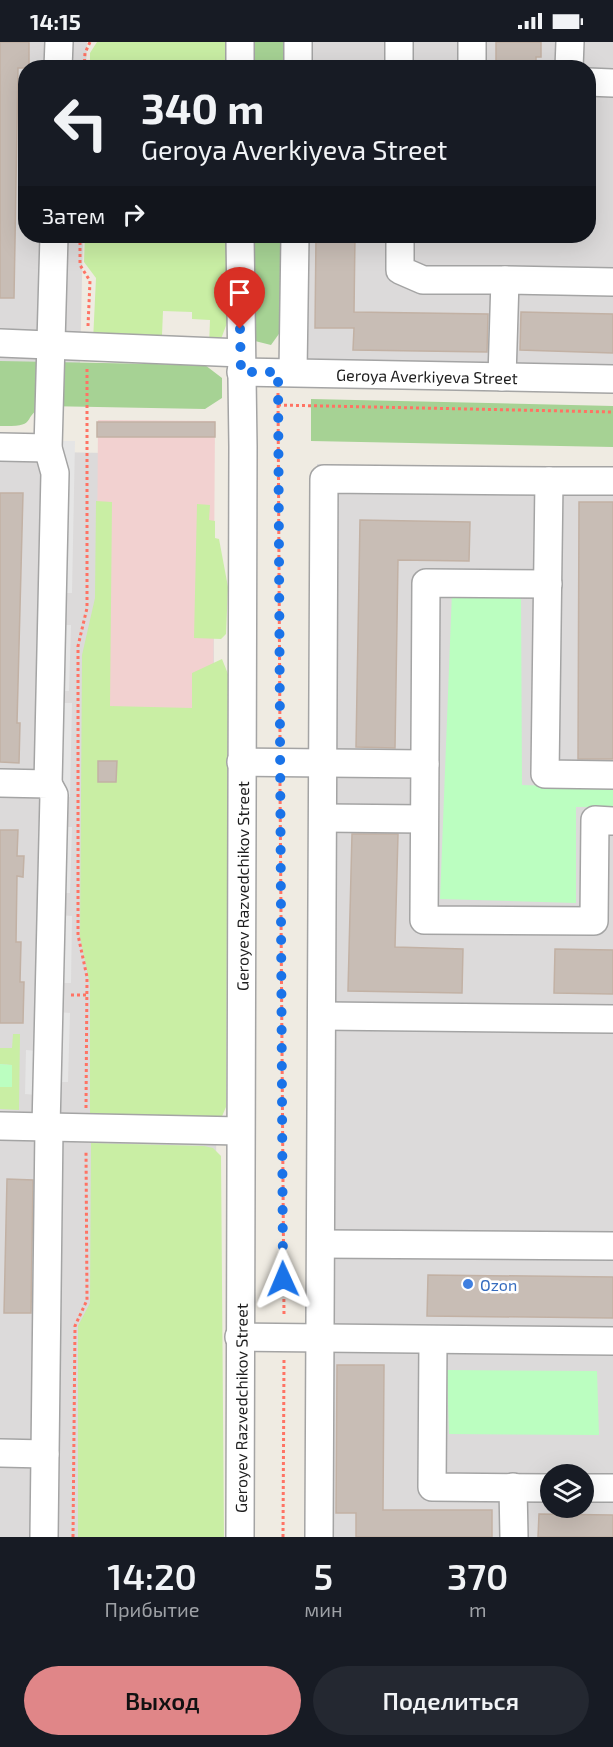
<!DOCTYPE html>
<html lang="ru">
<meta charset="utf-8">
<style>
body{margin:0;font-family:"Exo 2",sans-serif;background:#242831;color:#f1f3f6;height:100vh;display:flex;flex-direction:column;font-size:22px;white-space:nowrap}
*{box-sizing:border-box;margin:0}
p{font-size:20px;color:#9ea1a6}
.icon{flex:none;width:33px;height:33px;fill:none;stroke:currentColor;stroke-width:2;stroke-linecap:round;stroke-linejoin:round}
.map{position:relative;height:1495px;overflow:hidden}
.side{display:flex;flex-direction:column;background:#171b24;flex:1}
.side>*{flex:none}
.guide{position:absolute;left:18px;top:18px;width:578px;height:183px;border-radius:24px;box-shadow:0 6px 24px #0002;background:#171b24;color:#f1f3f6;overflow:hidden}
.controls{position:absolute;left:540px;top:1422px;display:grid;gap:12px}
.controls a{display:grid;place-items:center;width:54px;height:54px;border-radius:50%;background:#171b24;box-shadow:0 6px 24px #0002;font-size:30px}
.pin{position:absolute;display:grid;place-items:center;width:51px;height:51px;color:#fff;margin:-62px -26px;border-radius:50% 50% 50% 0;rotate:-45deg;box-shadow:0 0 6px #0007}
.pin .icon{rotate:45deg}
.me{position:absolute;width:66px;margin:-33px;rotate:359deg;stroke-linejoin:round;filter:drop-shadow(0 0 4px #0008)}
.turn{display:flex;align-items:center;gap:21px;height:126px;padding:0 24px;font-size:27px}
.turn .icon{width:78px;height:78px;stroke-width:2.5}
.turn b{display:block;font-size:42px;line-height:51px}
.then{display:flex;align-items:center;height:57px;padding:0 24px;background:#0003;gap:12px;font-size:22px}
.eta{display:flex;justify-content:space-evenly;align-items:center;height:102px;text-align:center}
.eta b{font-size:36px;font-weight:600;line-height:42px}
.action{display:flex;gap:12px;margin-top:auto;padding:12px 24px}
.action a{flex:1;height:69px;border-radius:36px;background:#e08688;color:#111;font-size:24px;font-weight:600;line-height:69px;text-align:center}
.action a+a{background:#242831;color:#f1f3f6}
.status{display:flex;justify-content:space-between;align-items:center;height:42px;padding:0 30px;background:#171b24;direction:ltr}
.status svg{height:16px;fill:currentColor}
.map>svg:first-child{display:block}
.residential{fill:#dcdada;fill-rule:evenodd}
.commercial{fill:#f2d1d0}
.grass{fill:#c9eea4}
.forest{fill:#a6d294}
.park{fill:#bbfec0}
.parking{fill:#e5e5e5}
.building{fill:#c8bdb5;stroke:#c2b1a4;stroke-width:1.5}
.lines{fill:none;stroke-linecap:round;stroke-linejoin:round}
.minor-casing{stroke:#a4a4a4;stroke-width:30}
.path{stroke:#ff7364;stroke-width:3;stroke-dasharray:3 3;stroke-linecap:butt}
.minor{stroke:#fff;stroke-width:27}
.route{stroke:#1a73e8;stroke-width:10;stroke-dasharray:0 18}
.shop-dot{fill:#3f7fe0;stroke:#fff;stroke-width:2}
.labels{text-anchor:middle;dominant-baseline:central;stroke-width:5;stroke-linejoin:round;paint-order:stroke}
.street-label{font-size:16px;fill:#1d1d1d;stroke:#fff}
.shop-label{font-size:16px;fill:#366cbe;stroke:#fff;text-anchor:start}
</style>
<div class="status"><b>14:15</b><svg viewBox="0 0 49 12"><path d="M0 12V9h3v3zM5 12V6h3v6zM10 12V3h3v9zM15 12V0h3v12zM26 1h20v11H26zM47 4h2v5h-2z"/></svg></div>
<div class="map">
<svg width="613" height="1495" viewBox="0 0 613 1495">
<rect width="100%" height="100%" fill="#efebe2"/>
<path class="residential" d="M 0,0 L 87,0 L 86,25 L 26,26 L 26,194 L 83,194 L 80,323 L 0,322 Z
M 299,0 L 613,0 L 613,327 L 300,320 L 299,194 L 588,194 L 588,26 L 299,25 Z
M 0,409 L 213,413 L 218,1495 L 0,1495 Z
M 317,422 L 613,428 L 613,1495 L 309,1495 ZM 550,1432 L 584,1432 L 584,1466 L 550,1466 Z"/>
<path class="commercial" d="M 98,378 L 215,379 L 213,681 L 96,671 Z"/>
<path class="grass" d="M 97,0 L 226,0 L 226,25 L 90,25 L 90,11 Z
M 85,194 L 227,194 L 227,281 L 221,297 L 209,304 L 210,278 L 192,277 L 192,270 L 163,269 L 162,293 L 192,295 L 192,304 L 93,299 L 96,236 L 84,220 Z
M 96,459 L 112,460 L 110,664 L 192,666 L 192,631 L 222,617 L 228,632 L 226,1065 L 220,1079 L 90,1081 L 90,943 L 80,895 L 82,613 L 95,556 Z
M 197,462 L 210,463 L 209,478 L 215,479 L 215,496 L 219,497 L 228,545 L 226,592 L 221,597 L 194,596 Z
M 13,992 L 20,992 L 19,1068 L 0,1067 L 0,1045 L 12,1045 L 12,1023 L 0,1022 L 0,1006 L 12,1006 Z
M 91,1101 L 204,1104 L 213,1106 L 221,1114 L 224,1495 L 78,1495 L 78,1284 L 90,1261 Z"/>
<path class="forest" d="M 239,0 L 289,0 L 290,25 L 239,25 Z
M 240,194 L 285,194 L 286,282 L 271,303 L 243,296 Z
M 0,319 L 205,323 L 222,336 L 222,356 L 205,367 L 44,364 C 19,376 41,385 0,384 Z
M 311,357 L 613,364 L 613,405 L 311,399 Z"/>
<path class="park" d="M 452,549 L 521,552 L 522,743 L 613,746 L 613,765 L 576,765 L 576,861 L 440,857 Z
M 0,1022 L 12,1023 L 12,1045 L 0,1045 Z
M 447,1328 L 597,1329 L 599,1393 L 449,1392 Z"/>
<path class="parking" d="M 63,399 L 75,399 L 72,551 L 60,551 Z
M 59,583 L 71,583 L 69,649 L 58,649 Z
M 60,661 L 72,661 L 70,755 L 58,755 Z
M 60,785 L 72,785 L 70,851 L 58,851 Z
M 60,873 L 72,874 L 71,941 L 59,941 Z
M 58,970 L 70,971 L 68,1040 L 56,1040 Z
M 26,1008 L 38,1009 L 37,1053 L 25,1052 Z"/>
<path class="building" d="M 0,0 L 29,0 L 29,26 L 18,26 L 14,256 L 0,256 Z
M 496,0 L 541,0 L 541,15 L 536,15 L 536,23 L 532,23 L 532,26 L 499,26 L 500,22 L 496,22 Z
M 316,194 L 355,194 L 354,270 L 488,272 L 487,310 L 353,308 L 354,286 L 315,286 Z
M 521,270 L 613,272 L 613,311 L 520,308 Z
M 97,380 L 215,380 L 215,395 L 97,395 Z
M 0,451 L 23,451 L 17,681 L 20,681 L 19,721 L 0,720 Z
M 579,460 L 613,460 L 613,717 L 578,717 Z
M 360,478 L 470,480 L 469,519 L 398,518 L 395,706 L 356,705 Z
M 98,719 L 117,719 L 116,740 L 98,740 Z
M 0,788 L 18,788 L 17,814 L 24,814 L 23,835 L 17,834 L 16,900 L 21,900 L 20,940 L 24,940 L 23,981 L 0,981 Z
M 352,792 L 398,792 L 395,905 L 463,907 L 462,951 L 348,949 Z
M 555,907 L 613,908 L 613,952 L 554,951 Z
M 7,1137 L 33,1138 L 31,1271 L 4,1271 Z
M 428,1233 L 613,1235 L 613,1276 L 427,1274 Z
M 337,1323 L 384,1323 L 383,1468 L 492,1468 L 492,1495 L 356,1495 L 356,1471 L 336,1471 Z
M 539,1472 L 613,1473 L 613,1495 L 538,1495 Z"/>
<g class="lines">
<defs>
<g id="minor">
<path d="M 240,0 L 240,26"/>
<path d="M 399,0 L 399,26"/>
<path d="M 58,26 L 59,0"/>
<path d="M 298,26 L 298,0"/>
<path d="M 472,26 L 472,0"/>
<path d="M 569,26 L 570,0"/>
<path d="M 588,40 L 613,41"/>
<path d="M 400,194 L 400,228 L 423,238 L 505,238"/>
<path d="M 0,301 L 241,311"/>
<path id="s1" d="M 241,330 L 613,337"/>
<path d="M 293,330 L 295,194"/>
<path d="M 502,335 L 505,238 L 613,240"/>
<path d="M 0,405 L 48,406"/>
<path d="M 613,439 L 549,439 L 545,732 L 613,733"/>
<path d="M 548,542 L 426,541 L 424,878 L 594,879 L 595,778 L 613,779"/>
<path d="M 241,720 L 425,722"/>
<path d="M 0,741 L 48,742 L 54,753 L 46,1085"/>
<path d="M 48,742 L 55,431 L 48,406 L 54,194"/>
<path d="M 324,776 L 424,777"/>
<path d="M 323,974 L 613,977"/>
<path d="M 0,1084 L 240,1089"/>
<path d="M 321,1202 L 613,1204"/>
<path d="M 239,1295 L 613,1299"/>
<path d="M 433,1298 L 432,1445 L 550,1446"/>
<path d="M 0,1411 L 45,1412"/>
<path d="M 513,1445 L 514,1495"/>
<path d="M 584,1446 L 613,1446"/>
<path d="M 44,1495 L 49,1085"/>
<path id="s2" d="M 240,1495 L 243,404 L 240,194"/>
<path d="M 319,1495 L 324,437 L 549,439"/>
</g>
</defs>
<use href="#minor" class="minor-casing"/>
<path class="path" d="M 84,26 L 85,11 L 90,0
M 80,194 L 80,223 L 90,239 L 88,284
M 278,351 L 280,698
M 278,363 L 613,370
M 280,741 L 284,1274
M 71,953 L 87,953
M 86,1066 L 87,935 L 78,893 L 78,604 L 87,566 L 87,327
M 73,1495 L 75,1284 L 87,1258 L 86,1108
M 283,1495 L 284,1317"/>
<use href="#minor" class="minor"/>
</g>
<g class="lines">
<path class="route" d="M 240,287 L 241,330 L 278,330 L 283,1237"/>
</g>
<circle class="shop-dot" cx="468" cy="1242" r="6"/>
<g class="labels">
<g class="street-label">
<text stroke="none"><textPath href="#s1" startOffset="186">Geroya Averkiyeva Street</textPath></text>
<text stroke="none"><textPath href="#s2" startOffset="651">Geroyev Razvedchikov Street</textPath></text>
<text stroke="none"><textPath href="#s2" startOffset="129">Geroyev Razvedchikov Street</textPath></text>
</g>
<g class="shop-label">
<text x="480" y="1242">Ozon</text>
</g>
</g>
</svg>
<div class="controls">
<a><svg class="icon" aria-label="layers" viewBox="0 0 24 24"><path d="M12 4l9 5-9 5-9-5zM3 14l9 5 9-5"/></svg></a>
</div>
<div class="pin" style="left:240px;top:287px;background:#d93025"><svg class="icon" aria-label="arrive" viewBox="0 0 24 24"><path d="M6 21V4h12l-3 4 3 4H6"/></svg></div>
<svg class="me" style="left:283px;top:1237px" viewBox="-20 -20 40 40"><path d="M0-17L14 15 0 8-14 15z" fill="#1a73e8" stroke="#fff" stroke-width="4"/></svg>
<div class="guide">
<div class="turn"><svg class="icon" aria-label="left" viewBox="0 0 24 24"><path d="M17 20v-9H6M10 6l-5 5 5 5"/></svg><div><b>340 m</b>Geroya Averkiyeva Street</div></div>
<div class="then">Затем<svg class="icon" aria-label="right" viewBox="0 0 24 24"><path d="M7 20v-9h11M14 6l5 5-5 5"/></svg></div>
</div>
</div>
<section class="side">
<div class="eta">
<div><b>14:20</b><p>Прибытие</p></div>
<div><b>5</b><p>мин</p></div>
<div><b>370</b><p>m</p></div>
</div>
<div class="action"><a>Выход</a><a>Поделиться</a></div>
</section>
